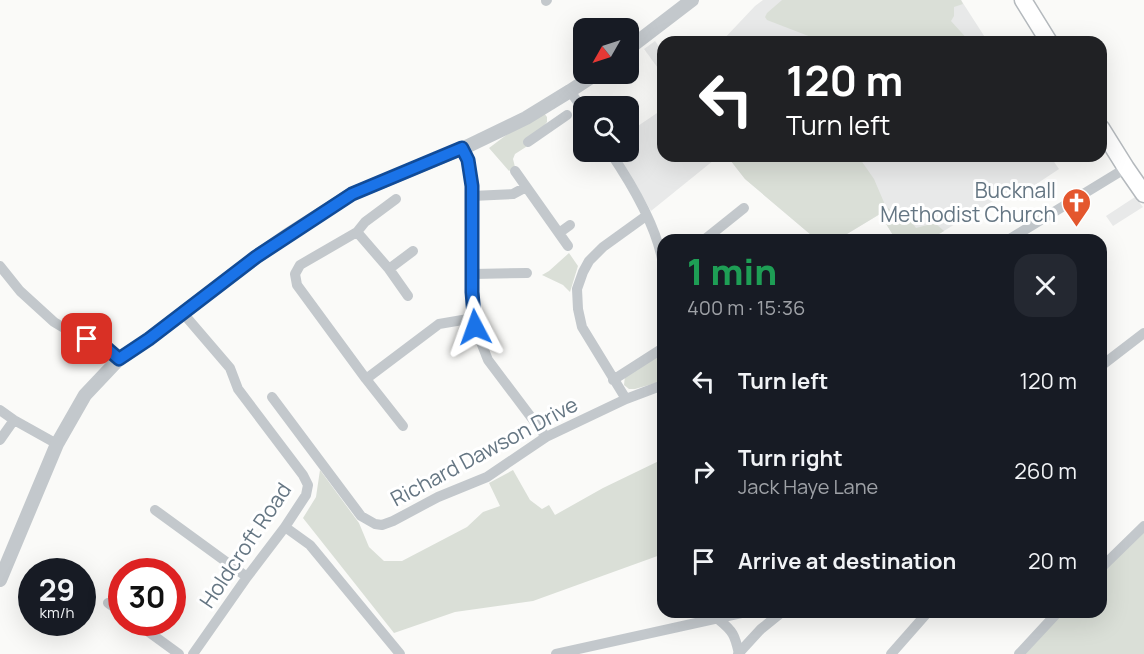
<!DOCTYPE html>
<meta charset="utf-8">
<style>
body{margin:0;font-family:Manrope,sans-serif;background:#242831;color:#f1f3f6;height:100vh;display:flex;flex-direction:column;font-size:22px;white-space:nowrap}
*{box-sizing:border-box;margin:0}
p{font-size:20px;color:#9ea1a6}
.icon{flex:none;width:33px;height:33px;fill:none;stroke:currentColor;stroke-width:2;stroke-linecap:round;stroke-linejoin:round}
.map{position:relative;flex:1;overflow:hidden}
.drawer{position:absolute;left:657px;top:234px;width:450px;height:384px;display:flex;flex-direction:column;background:#171b24;border-radius:18px;box-shadow:0 6px 24px #0002}
.drawer>*{flex:none}
.guide{position:absolute;left:657px;top:36px;width:450px;height:126px;border-radius:18px;box-shadow:0 6px 24px #0002;background:#202124;color:#fff;overflow:hidden}
.needle{width:39px;rotate:231deg}
.buttons{position:absolute;left:573px;top:18px;display:grid;gap:12px}
.buttons a{display:grid;place-items:center;width:66px;height:66px;border-radius:12px;background:#171b24;box-shadow:0 6px 24px #0002;font-size:30px}
.speed{position:absolute;left:18px;top:558px;display:flex;gap:12px;font-size:30px;font-weight:700;text-align:center}
.speed>*{display:grid;place-content:center;width:78px;height:78px;border-radius:50%;background:#171b24;box-shadow:0 6px 24px #0002;line-height:1}
.speed small{font-size:15px;font-weight:400}
.speed .limit{border:9px solid #d22;background:#fff;color:#111}
.pin{position:absolute;display:grid;place-items:center;width:51px;height:51px;color:#fff;margin:-26px;border-radius:12px;box-shadow:0 3px 9px #0006}
.me{position:absolute;width:66px;margin:-33px;rotate:356deg;stroke-linejoin:round;filter:drop-shadow(0 0 4px #0008)}
.turn{display:flex;align-items:center;gap:21px;height:126px;padding:0 30px;font-size:27px}
.turn .icon{width:78px;height:78px;stroke-width:2.5}
.turn b{display:block;font-size:42px;line-height:51px}
.round{display:grid;place-items:center;flex:none;width:63px;height:63px;border-radius:18px;background:#242831}
.overview{display:flex;align-items:center;justify-content:space-between;height:102px;padding:0 30px}
h1{font-size:36px;font-weight:800;line-height:45px;color:#1e9e55}
ul{padding:0;list-style:none}
li{display:flex;align-items:center;gap:18px;height:90px;padding:0 30px}
li div{flex:1}
li b{display:block;font-size:22px}
li em{font-style:normal}
.map>svg:first-child{display:block}
.built{fill:#e8e9e9}
.green{fill:#dadfd7}
.lines{fill:none;stroke-linecap:round;stroke-linejoin:round}
.trunk-casing{stroke:#b4b9bd;stroke-width:19}
.minor{stroke:#c3c8cc;stroke-width:10}
.tertiary{stroke:#c3c8cc;stroke-width:14}
.trunk{stroke:#fff;stroke-width:16}
.route-casing{stroke:#114b97;stroke-width:15}
.route{stroke:#1a73e8;stroke-width:10}
.labels{text-anchor:middle;dominant-baseline:central;stroke-width:6;stroke-linejoin:round;paint-order:stroke}
.poi-label{font-size:21px;fill:#657683;stroke:#fff;text-anchor:end}
.street-label{font-size:21px;fill:#657683;stroke:#fff}
</style>
<div class="map">
<svg width="1144" height="654" viewBox="0 0 1144 654">
<rect width="100%" height="100%" fill="#fafaf8"/>
<path class="built" d="M 763,0 L 961,0 L 988,42 L 721,42 L 755,6 Z
M 655,41 L 663,52 L 663,75 L 644,49 Z
M 663,109 L 663,156 L 719,156 L 651,211 L 616,152 L 628,152 L 629,132 Z
M 727,156 L 1050,156 L 1059,169 L 1026,191 L 1021,184 L 929,240 L 896,240 L 880,214 L 837,240 L 817,240 L 745,179 Z
M 1135,197 L 1143,207 L 1113,226 L 1106,216 Z"/>
<path class="green" d="M 782,0 L 961,0 L 963,4 L 954,7 L 954,16 L 951,21 L 970,42 L 824,42 L 767,20 L 765,17 L 767,13 Z
M 544,113 L 547,117 L 547,122 L 529,145 L 515,154 L 513,159 L 515,167 L 509,171 L 489,148 L 509,133 Z
M 727,156 L 858,156 L 874,179 L 886,207 L 897,213 L 906,214 L 916,228 L 935,223 L 944,231 L 929,240 L 896,240 L 880,214 L 837,240 L 817,240 L 745,179 Z
M 569,253 L 578,266 L 570,292 L 563,285 L 542,275 L 549,271 Z
M 663,350 L 663,381 L 635,389 L 629,389 L 624,385 L 625,376 Z
M 663,459 L 663,554 L 533,601 L 455,612 L 394,633 L 303,518 L 316,497 L 320,470 L 359,523 L 369,547 L 384,561 L 402,561 L 467,527 L 483,512 L 500,506 L 489,483 L 513,470 L 530,500 L 542,509 L 549,505 L 555,515 L 603,488 Z
M 1144,530 L 1144,654 L 1025,654 L 1063,612 L 1101,612 L 1101,573 Z"/>
<g class="lines">
<defs>
<path id="trunk" d="M 1023,0 L 1049,42
M 1101,128 L 1126,168 L 1144,194"/>
</defs>
<use href="#trunk" class="trunk-casing"/>
<path class="minor" d="M 546,1 L 547,0
M 570,91 L 584,111
M 528,142 L 567,115
M 462,148 L 468,160 L 472,185 L 472,292 L 475,327 L 488,360 L 546,437
M 610,152 C 631,183 657,227 663,264
M 515,171 L 568,246
M 472,196 L 513,194 L 526,187
M 396,199 L 365,222 L 357,232 L 300,265 L 295,274 L 297,285 L 366,379 L 403,426
M 357,232 L 389,269 L 408,296
M 559,233 L 570,225
M 704,240 L 744,208
M 1008,240 L 1126,168
M 0,266 L 20,291 L 54,322 L 69,331 L 104,346 L 119,359
M 389,269 L 413,251
M 473,274 L 527,273
M 182,312 L 230,368 L 238,389 L 303,475 L 308,485 L 306,495 L 285,527 L 247,577 L 193,654
M 1101,366 L 1144,333
M 366,379 L 439,324 L 474,318
M 613,380 L 663,348
M 272,397 L 361,516 L 375,524 L 382,525 L 393,521 L 438,497 L 487,477 L 546,437 L 626,399 L 663,385
M 626,399 L 582,327 L 578,309 L 577,289 L 583,272 L 589,261 L 603,247 L 646,216
M 0,410 L 14,420 L 57,444
M 0,440 L 14,420
M 155,510 L 247,577
M 285,527 L 310,545 L 400,654
M 1101,568 L 1144,526
M 108,603 L 122,613
M 718,619 C 733,631 735,635 739,654
M 135,622 L 179,654
M 556,654 L 746,612
M 738,654 L 761,629 L 782,612
M 891,654 L 928,612
M 1019,654 L 1058,612"/>
<path class="tertiary" d="M 628,49 L 692,0
M 0,580 L 57,444 L 85,395 L 119,359 L 149,339 L 256,257 L 286,236 L 352,194 L 468,146 L 526,118 L 570,91 L 596,74"/>
<use href="#trunk" class="trunk"/>
</g>
<g class="lines">
<defs>
<path id="route" d="M 87,339 L 104,346 L 119,359 L 149,339 L 256,257 L 352,194 L 462,148 L 468,160 L 472,186 L 472,292 L 475,327"/>
</defs>
<use href="#route" class="route-casing"/>
<use href="#route" class="route"/>
</g>
<defs>
<symbol id="church-pin" viewBox="-11 -11 22 30"><path d="M0 17L-7.5 6A9.5 9.5 0 1 1 7.5 6Z" fill="#e4572e" stroke="#fff"/><path d="M-1.2-6h2.4v3.5h3.3v2.4h-3.3V6h-2.4V-.1h-3.3v-2.4h3.3Z" fill="#fff"/></symbol>
</defs>
<g fill-rule="evenodd">
<use href="#church-pin" x="1060" y="186" width="33" height="45"/>
</g>
<g class="labels">
<g class="poi-label">
<text x="1056" y="190">Bucknall<tspan x="1056" dy="24">Methodist Church</tspan></text>
</g>
<g class="street-label">
<text transform="translate(484 451) rotate(-28)">Richard Dawson Drive</text>
<text transform="translate(245 545) rotate(-56)">Holdcroft Road</text>
</g>
</g>
</svg>
<div class="buttons">
<a><svg class="needle" viewBox="-14 -14 28 28"><path d="M0-13l5 13h-10z" fill="#e53935"/><path d="M0 13l5-13h-10z" fill="#9ea1a6"/></svg></a>
<a><svg class="icon" aria-label="search" viewBox="0 0 24 24"><circle cx="10" cy="10" r="6"/><path d="M15 15l6 6"/></svg></a>
</div>
<div class="speed"><div>29<small>km/h</small></div><div class="limit">30</div></div>
<div class="pin" style="left:87px;top:339px;background:#d93025"><svg class="icon" aria-label="arrive" viewBox="0 0 24 24"><path d="M6 21V4h12l-3 4 3 4H6"/></svg></div>
<svg class="me" style="left:475px;top:327px" viewBox="-20 -20 40 40"><path d="M0-17L14 15 0 8-14 15z" fill="#1a73e8" stroke="#fff" stroke-width="4"/></svg>
<div class="guide">
<div class="turn"><svg class="icon" aria-label="left" viewBox="0 0 24 24"><path d="M17 20v-9H6M10 6l-5 5 5 5"/></svg><div><b>120 m</b>Turn left</div></div>
</div>
<section class="drawer">
<div class="overview"><div><h1>1 min</h1><p>400 m · 15:36</p></div><a class="round"><svg class="icon" aria-label="close" viewBox="0 0 24 24"><path d="M6 6l12 12M18 6L6 18"/></svg></a></div>
<ul>
<li><svg class="icon" aria-label="left" viewBox="0 0 24 24"><path d="M17 20v-9H6M10 6l-5 5 5 5"/></svg><div><b>Turn left</b></div><em>120 m</em></li>
<li><svg class="icon" aria-label="right" viewBox="0 0 24 24"><path d="M7 20v-9h11M14 6l5 5-5 5"/></svg><div><b>Turn right</b><p>Jack Haye Lane</p></div><em>260 m</em></li>
<li><svg class="icon" aria-label="arrive" viewBox="0 0 24 24"><path d="M6 21V4h12l-3 4 3 4H6"/></svg><div><b>Arrive at destination</b></div><em>20 m</em></li>
</ul>
</section>
</div>
